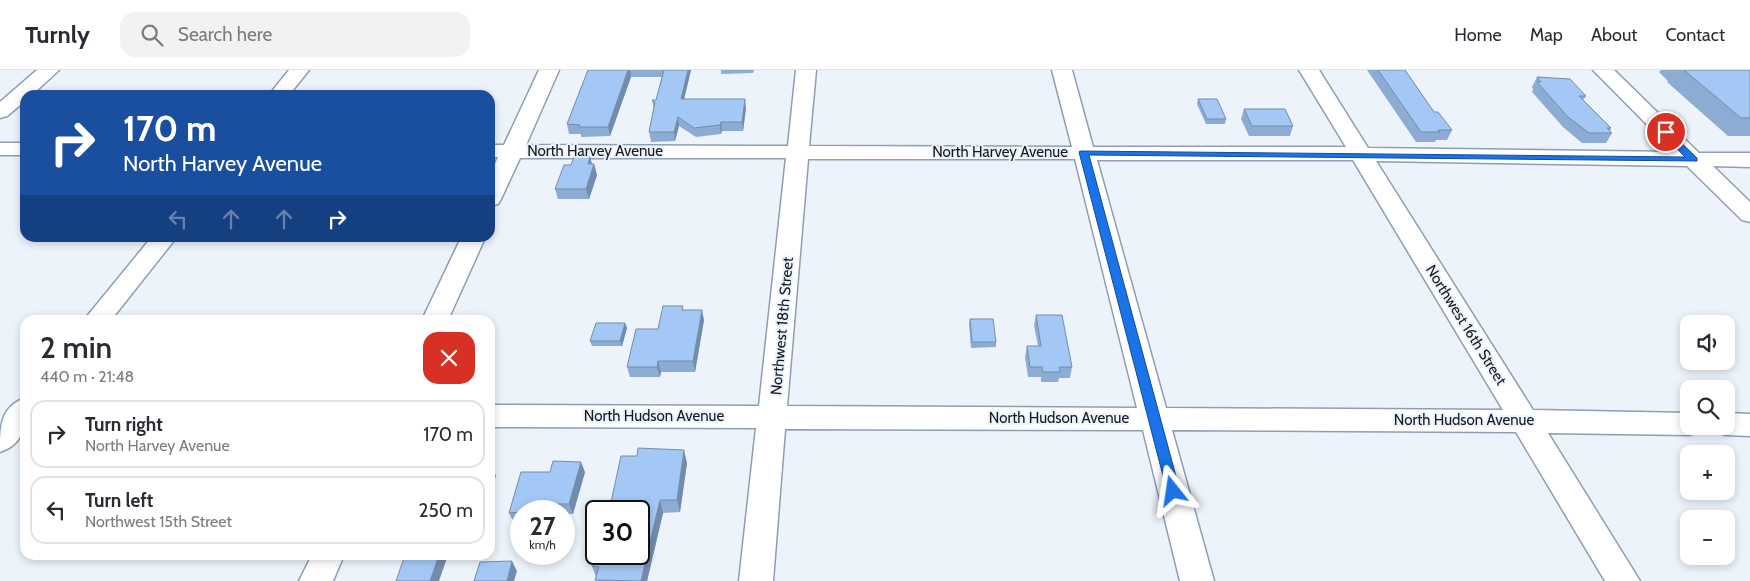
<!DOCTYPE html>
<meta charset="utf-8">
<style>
body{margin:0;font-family:Cabin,sans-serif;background:#f2f2f3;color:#2b2b33;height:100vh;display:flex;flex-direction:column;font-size:19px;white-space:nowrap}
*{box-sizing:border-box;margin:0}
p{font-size:16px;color:#7c7c81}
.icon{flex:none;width:28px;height:28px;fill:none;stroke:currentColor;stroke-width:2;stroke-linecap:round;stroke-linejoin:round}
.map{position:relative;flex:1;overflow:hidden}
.details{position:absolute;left:20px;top:245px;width:475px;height:245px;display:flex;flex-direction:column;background:#fff;border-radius:15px;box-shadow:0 2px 8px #0003}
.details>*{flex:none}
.banner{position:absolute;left:20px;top:20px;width:475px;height:152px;border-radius:15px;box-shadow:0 2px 8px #0003;background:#1a4fa0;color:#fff;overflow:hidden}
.buttons{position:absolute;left:1680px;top:245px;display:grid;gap:10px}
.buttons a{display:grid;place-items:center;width:55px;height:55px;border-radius:10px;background:#fff;box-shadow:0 2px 8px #0003;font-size:25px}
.speed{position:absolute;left:510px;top:430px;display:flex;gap:10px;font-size:25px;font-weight:700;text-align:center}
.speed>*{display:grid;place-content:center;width:65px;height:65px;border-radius:50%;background:#fff;box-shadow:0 2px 8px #0003;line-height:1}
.speed small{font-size:12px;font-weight:400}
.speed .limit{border:2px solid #111;border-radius:8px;background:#fff;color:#111}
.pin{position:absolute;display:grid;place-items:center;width:42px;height:42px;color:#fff;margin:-21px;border:2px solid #fff;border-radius:50%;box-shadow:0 1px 5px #0007}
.me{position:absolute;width:55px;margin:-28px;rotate:345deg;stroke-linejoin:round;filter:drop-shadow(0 0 4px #0008)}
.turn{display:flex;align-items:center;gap:18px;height:105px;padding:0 20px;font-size:22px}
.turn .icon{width:65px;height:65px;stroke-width:2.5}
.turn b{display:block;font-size:35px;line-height:42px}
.lanes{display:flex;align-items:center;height:48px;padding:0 20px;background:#0003;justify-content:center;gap:25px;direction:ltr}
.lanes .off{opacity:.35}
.round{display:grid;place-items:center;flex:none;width:52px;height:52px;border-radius:15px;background:#f2f2f3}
.summary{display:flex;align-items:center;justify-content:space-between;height:85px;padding:0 20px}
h1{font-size:30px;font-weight:600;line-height:38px}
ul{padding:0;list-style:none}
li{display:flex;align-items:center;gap:15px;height:68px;margin:0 10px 8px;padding:0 10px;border:2px solid #e1e1e2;border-radius:15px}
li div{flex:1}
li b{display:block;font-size:19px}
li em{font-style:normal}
header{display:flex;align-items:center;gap:30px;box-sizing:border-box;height:70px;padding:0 25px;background:#fff;border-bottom:1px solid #e1e1e2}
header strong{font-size:24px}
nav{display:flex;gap:28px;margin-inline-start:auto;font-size:18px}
.search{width:350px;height:45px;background:#f2f2f3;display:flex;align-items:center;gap:12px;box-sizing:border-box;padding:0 18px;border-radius:15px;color:#7c7c81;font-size:19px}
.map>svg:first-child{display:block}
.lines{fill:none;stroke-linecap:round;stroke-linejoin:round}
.minor-casing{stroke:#8f9eb2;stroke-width:3}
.minor{fill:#fff;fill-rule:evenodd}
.wall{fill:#8dacd3}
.shaded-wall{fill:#738cac}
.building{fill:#a4c8f5;stroke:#738cac}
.route{fill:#1a73e8;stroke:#114b97}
.labels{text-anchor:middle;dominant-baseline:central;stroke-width:4;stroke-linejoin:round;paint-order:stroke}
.street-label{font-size:15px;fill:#141921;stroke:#ecf3fb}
</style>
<header>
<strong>Turnly</strong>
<div class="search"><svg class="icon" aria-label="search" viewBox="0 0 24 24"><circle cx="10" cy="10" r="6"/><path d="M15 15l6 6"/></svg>Search here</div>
<nav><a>Home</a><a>Map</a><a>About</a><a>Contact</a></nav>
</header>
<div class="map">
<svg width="1750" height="511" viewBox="0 0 1750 511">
<rect width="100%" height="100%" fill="#ecf3fb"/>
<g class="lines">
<defs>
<path id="minor" d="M 37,0 L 59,0 L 32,25 L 25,25 L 25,31 L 7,46 L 0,48 L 0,32 Z
M 289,0 L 309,0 L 289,25 L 269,25 Z
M 539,0 L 559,0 L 526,75 L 788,76 L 796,0 L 816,0 L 809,76 L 1072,77 L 1052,0 L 1072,0 L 1093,77 L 1346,77 L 1299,0 L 1319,0 L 1368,78 L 1674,82 L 1593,0 L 1614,0 L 1699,83 L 1750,83 L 1750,97 L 1713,96 L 1750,132 L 1750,152 L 1742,150 L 1687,96 L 1376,91 L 1533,340 L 1689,343 L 1689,356 L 1702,356 L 1699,362 L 1689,365 L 1548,363 L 1640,511 L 1605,511 L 1516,362 L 1172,360 L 1214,511 L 1180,511 L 1143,360 L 785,359 L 773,511 L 739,511 L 756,358 L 490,357 L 490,335 L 759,336 L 786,88 L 520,88 L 501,129 L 498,134 L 490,136 L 490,105 L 498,87 L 490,87 L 490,75 L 504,75 ZM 808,89 L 1075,89 L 1137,338 L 787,336 ZM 1097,90 L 1353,90 L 1503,340 L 1166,338 Z
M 0,73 L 25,73 L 25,85 L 0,85 Z
M 151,168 L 176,168 L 111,250 L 84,250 Z
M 461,168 L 485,168 L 448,250 L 422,250 Z
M 25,328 C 25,352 27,373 0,382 C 0,357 0,337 25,328 Z
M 1726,343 L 1750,344 L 1750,366 L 1726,365 L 1716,362 L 1713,356 L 1726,356 Z
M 312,485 L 344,485 L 333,511 L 299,511 Z"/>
</defs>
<use href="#minor" class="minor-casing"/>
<use href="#minor" class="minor"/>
</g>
<path class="wall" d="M 588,0 L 691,0 L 684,29 L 746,38 L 743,61 L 722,61 L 721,64 L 696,67 L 679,56 L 675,71 L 651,72 L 649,62 L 654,39 L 652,30 L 656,30 L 662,7 L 631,7 L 610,66 L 581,67 L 581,64 L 569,64 L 567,54 Z
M 721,0 L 754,0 L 753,3 L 721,4 Z
M 1367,0 L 1405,0 L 1434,42 L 1452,60 L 1447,70 L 1436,70 L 1435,72 L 1416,72 Z
M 1661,0 L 1750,0 L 1750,66 L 1728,66 L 1667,12 L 1668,11 L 1659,2 Z
M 1537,7 L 1586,26 L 1583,30 L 1611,58 L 1610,61 L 1612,63 L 1606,73 L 1582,73 L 1563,57 L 1532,22 L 1533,19 L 1532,17 Z
M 1198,29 L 1226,49 L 1225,54 L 1206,54 L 1197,34 Z
M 1244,39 L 1293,56 L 1290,66 L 1249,66 L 1241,49 Z
M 590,87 L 592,94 L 594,94 L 597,105 L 589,129 L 558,129 L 555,119 L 571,95 Z
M 683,240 L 704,250 L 695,302 L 661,302 L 660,307 L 630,307 L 627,297 L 658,259 Z
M 1036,245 L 1072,297 L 1070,308 L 1059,308 L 1058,312 L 1041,312 L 1041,307 L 1028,307 L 1025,287 L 1027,276 L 1038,276 L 1034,255 Z
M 970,249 L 996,272 L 996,277 L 971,278 L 969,254 Z
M 625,253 L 627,258 L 622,276 L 592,276 L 590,271 Z
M 687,393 L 680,442 L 663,443 L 647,511 L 596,511 L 596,507 L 592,496 L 639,484 L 639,441 L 614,441 L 611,432 Z
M 585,402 L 573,444 L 564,444 L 564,441 L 521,441 L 521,452 L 514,453 L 509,443 Z"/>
<path class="shaded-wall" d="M 628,0 L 630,0 L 631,7 L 610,66 L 608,57 Z
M 688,0 L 691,0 L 682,38 L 681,29 Z
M 745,29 L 746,38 L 743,61 L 742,52 Z
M 678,47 L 679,56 L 675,71 L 674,62 Z
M 721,52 L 722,61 L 721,64 L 720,55 Z
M 590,87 L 593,98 L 588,94 Z
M 594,94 L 597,105 L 589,129 L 586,119 Z
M 702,240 L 704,250 L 695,302 L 693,291 Z
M 625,253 L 627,258 L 622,276 L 620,271 Z
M 658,291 L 661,302 L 660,307 L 657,297 Z
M 684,380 L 687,393 L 680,442 L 677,430 Z
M 581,392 L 585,402 L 573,444 L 569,434 Z
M 491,396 L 496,406 L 490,423 L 490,400 Z
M 660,430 L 663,443 L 647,511 L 641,511 Z
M 535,434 L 539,441 L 533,441 Z
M 439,485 L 448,485 L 439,511 L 430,511 Z
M 512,491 L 517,501 L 514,511 L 507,511 Z"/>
<path class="building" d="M 588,0 L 628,0 L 608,57 L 579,57 L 580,55 L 567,54 Z
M 664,0 L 688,0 L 681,29 L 745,29 L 742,52 L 721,52 L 720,55 L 694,58 L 678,47 L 674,62 L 649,62 L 655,32 L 652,30 L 656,30 Z
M 1378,0 L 1405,0 L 1434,42 L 1438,42 L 1452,60 L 1438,60 L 1440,62 L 1421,62 Z
M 1684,0 L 1750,0 L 1750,48 L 1741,48 Z
M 1537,7 L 1570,9 L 1586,26 L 1579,26 L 1611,58 L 1607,58 L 1612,63 L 1589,63 L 1568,47 L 1537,12 L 1541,12 Z
M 1198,29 L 1217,29 L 1226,49 L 1207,49 Z
M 1244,39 L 1285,39 L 1293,56 L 1252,56 Z
M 574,87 L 590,87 L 588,94 L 594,94 L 586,119 L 555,119 L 564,95 L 571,95 Z
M 663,236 L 683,236 L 682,240 L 702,240 L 693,291 L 658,291 L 657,297 L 627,297 L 636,259 L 658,259 Z
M 1036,245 L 1062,245 L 1072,297 L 1059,297 L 1060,302 L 1043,302 L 1042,297 L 1030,297 L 1027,276 L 1041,276 Z
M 970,249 L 993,249 L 996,272 L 972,272 Z
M 596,253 L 625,253 L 620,271 L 590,271 Z
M 638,378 L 684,380 L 677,430 L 660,430 L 641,511 L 595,510 L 599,497 L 592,496 L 596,480 L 596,484 L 639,484 L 639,441 L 616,441 L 618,432 L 611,432 L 621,386 L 637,386 Z
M 553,391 L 581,392 L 569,434 L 535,434 L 533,441 L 521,441 L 521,442 L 509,443 L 521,402 L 550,402 Z
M 405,485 L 439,485 L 430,511 L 396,511 Z
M 512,491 L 507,511 L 474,511 L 480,492 Z"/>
<path class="route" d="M 1663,61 L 1669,61 L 1697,88 L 1697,91 L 1089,85 L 1180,421 L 1178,425 L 1168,425 L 1079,82 L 1080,81 L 1685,87 L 1663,64 Z"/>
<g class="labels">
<g class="street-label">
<text x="595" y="81">North Harvey Avenue</text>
<text x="1000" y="82">North Harvey Avenue</text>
<text transform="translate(1466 255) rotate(58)">Northwest 16th Street</text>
<text transform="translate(782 256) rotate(-85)">Northwest 18th Street</text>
<text x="654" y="346">North Hudson Avenue</text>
<text x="1059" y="348">North Hudson Avenue</text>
<text x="1464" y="350">North Hudson Avenue</text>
</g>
</g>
</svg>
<div class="buttons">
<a><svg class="icon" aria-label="sound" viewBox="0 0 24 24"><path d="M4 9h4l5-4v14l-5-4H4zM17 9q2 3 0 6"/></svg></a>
<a><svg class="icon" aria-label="search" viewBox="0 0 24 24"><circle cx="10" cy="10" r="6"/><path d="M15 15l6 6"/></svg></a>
<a>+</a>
<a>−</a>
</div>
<div class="speed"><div>27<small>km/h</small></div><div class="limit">30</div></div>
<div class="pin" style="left:1666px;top:62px;background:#d93025"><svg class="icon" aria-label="arrive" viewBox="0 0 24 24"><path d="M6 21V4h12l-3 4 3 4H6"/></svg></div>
<svg class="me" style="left:1173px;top:421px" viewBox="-20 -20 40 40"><path d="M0-17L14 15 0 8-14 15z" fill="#1a73e8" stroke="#fff" stroke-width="4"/></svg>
<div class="banner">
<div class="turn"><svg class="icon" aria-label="right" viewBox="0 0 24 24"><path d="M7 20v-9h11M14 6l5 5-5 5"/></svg><div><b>170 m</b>North Harvey Avenue</div></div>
<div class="lanes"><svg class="icon off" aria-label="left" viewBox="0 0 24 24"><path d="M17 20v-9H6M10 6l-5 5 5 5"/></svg><svg class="icon off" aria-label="ahead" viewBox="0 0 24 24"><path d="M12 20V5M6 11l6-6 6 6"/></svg><svg class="icon off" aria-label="ahead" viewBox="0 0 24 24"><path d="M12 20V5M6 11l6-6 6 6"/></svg><svg class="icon" aria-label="right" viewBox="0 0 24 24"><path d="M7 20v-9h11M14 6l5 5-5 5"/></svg></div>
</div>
<section class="details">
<div class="summary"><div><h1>2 min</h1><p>440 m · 21:48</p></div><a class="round" style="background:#d93025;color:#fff"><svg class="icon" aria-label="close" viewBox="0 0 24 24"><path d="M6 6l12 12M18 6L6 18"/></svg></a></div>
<ul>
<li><svg class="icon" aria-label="right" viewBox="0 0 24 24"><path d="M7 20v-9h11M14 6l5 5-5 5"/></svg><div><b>Turn right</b><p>North Harvey Avenue</p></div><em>170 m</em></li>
<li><svg class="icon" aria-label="left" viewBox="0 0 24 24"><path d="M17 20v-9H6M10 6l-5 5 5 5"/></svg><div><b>Turn left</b><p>Northwest 15th Street</p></div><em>250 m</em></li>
</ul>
</section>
</div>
